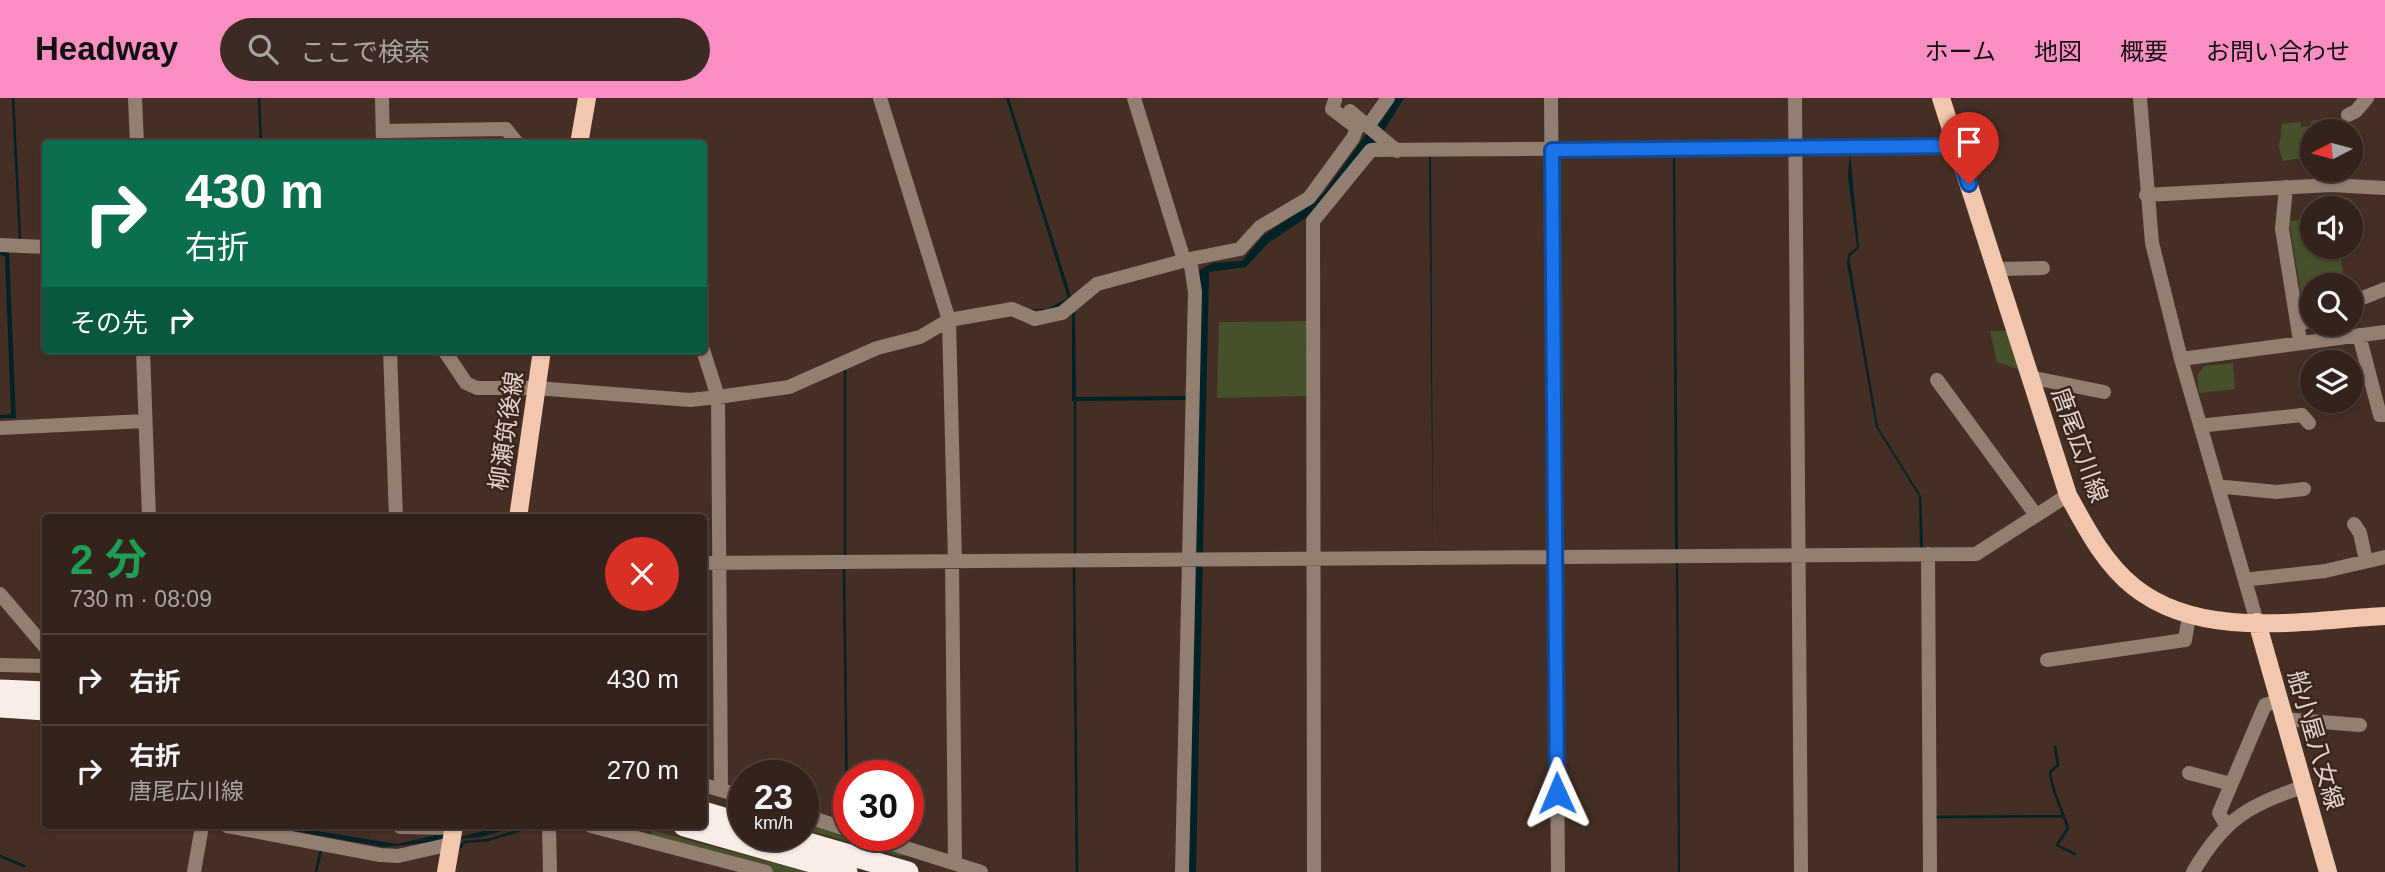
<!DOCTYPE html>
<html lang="ja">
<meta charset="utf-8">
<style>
body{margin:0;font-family:Helvetica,"Noto Sans JP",sans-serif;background:#3c2b25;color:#f1f3f6;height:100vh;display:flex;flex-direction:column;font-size:26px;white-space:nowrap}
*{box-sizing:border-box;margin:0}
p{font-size:23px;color:#a9a4a3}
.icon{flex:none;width:38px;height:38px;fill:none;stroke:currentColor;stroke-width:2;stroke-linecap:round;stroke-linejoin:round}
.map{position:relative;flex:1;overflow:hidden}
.panel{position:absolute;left:42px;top:416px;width:665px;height:315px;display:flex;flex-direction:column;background:#34231c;border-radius:7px;box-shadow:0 2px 5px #0004,0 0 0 2px #4e403b}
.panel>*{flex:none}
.guide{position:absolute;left:42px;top:42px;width:665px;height:214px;border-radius:7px;box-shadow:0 2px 5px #0004,0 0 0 2px #4e403b;background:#0b6e4f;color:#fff;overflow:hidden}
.needle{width:46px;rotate:264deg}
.tools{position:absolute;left:2300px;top:21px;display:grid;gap:14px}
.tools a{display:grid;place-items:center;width:63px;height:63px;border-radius:50%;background:#34231c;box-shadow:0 2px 5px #0004,0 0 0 2px #4e403b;font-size:35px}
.speed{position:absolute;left:728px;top:662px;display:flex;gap:14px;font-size:35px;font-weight:700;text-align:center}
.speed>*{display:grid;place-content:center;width:91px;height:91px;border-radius:50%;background:#34231c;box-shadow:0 2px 5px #0004,0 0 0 2px #4e403b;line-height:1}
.speed small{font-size:18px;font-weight:400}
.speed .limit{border:10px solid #d22;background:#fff;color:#111}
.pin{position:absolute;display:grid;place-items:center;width:60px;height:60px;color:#fff;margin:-72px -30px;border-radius:50% 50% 50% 0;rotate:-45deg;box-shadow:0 0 7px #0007}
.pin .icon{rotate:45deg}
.me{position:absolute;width:77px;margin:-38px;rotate:359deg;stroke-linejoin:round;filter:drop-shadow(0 0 5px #0008)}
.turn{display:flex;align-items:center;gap:24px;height:147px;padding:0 28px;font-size:32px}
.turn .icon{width:91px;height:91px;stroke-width:2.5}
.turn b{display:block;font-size:49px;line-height:60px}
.then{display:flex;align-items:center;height:66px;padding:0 28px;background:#0003;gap:14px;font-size:26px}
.round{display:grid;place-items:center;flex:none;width:74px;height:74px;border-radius:37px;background:#3c2b25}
.summary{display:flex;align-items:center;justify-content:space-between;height:119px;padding:0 28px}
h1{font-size:42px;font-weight:700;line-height:52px;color:#1e9e55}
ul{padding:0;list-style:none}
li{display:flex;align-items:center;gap:21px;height:91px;padding:0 28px;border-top:2px solid #4e403b}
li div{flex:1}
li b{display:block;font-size:26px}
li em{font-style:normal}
header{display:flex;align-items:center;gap:42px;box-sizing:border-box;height:98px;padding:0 35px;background:#fb8fc4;color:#111}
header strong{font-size:33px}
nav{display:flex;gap:38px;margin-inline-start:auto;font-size:24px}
.search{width:490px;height:63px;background:#3c2b25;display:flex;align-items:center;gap:18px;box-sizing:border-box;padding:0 24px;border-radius:38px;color:#a9a4a3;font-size:26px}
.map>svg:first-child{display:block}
.green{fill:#46502a}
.water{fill:#002227}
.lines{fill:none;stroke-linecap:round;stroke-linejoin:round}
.stream{stroke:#002227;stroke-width:2.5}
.minor{stroke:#937e72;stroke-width:14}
.major{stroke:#f2c7ae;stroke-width:18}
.highway{stroke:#f8ede7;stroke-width:21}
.route-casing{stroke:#114b97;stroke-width:18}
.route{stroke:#1a73e8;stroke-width:12}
.labels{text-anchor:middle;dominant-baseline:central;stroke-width:5;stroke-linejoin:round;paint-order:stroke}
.street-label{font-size:24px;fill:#e2d3cd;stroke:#3a251c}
</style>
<header>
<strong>Headway</strong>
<div class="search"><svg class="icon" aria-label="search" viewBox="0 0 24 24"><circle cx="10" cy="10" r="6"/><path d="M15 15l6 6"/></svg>ここで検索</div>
<nav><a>ホーム</a><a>地図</a><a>概要</a><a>お問い合わせ</a></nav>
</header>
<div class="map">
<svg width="2385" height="774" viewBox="0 0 2385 774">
<rect width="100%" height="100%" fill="#452f25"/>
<path class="green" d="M 2316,22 L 2317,33 L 2312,33 L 2312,59 L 2283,63 L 2279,50 L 2282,26 L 2300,24 L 2301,29 L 2311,28 L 2311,23 Z
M 2312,121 L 2312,149 L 2339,149 L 2345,187 L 2312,187 L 2312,217 L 2308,218 L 2304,216 L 2289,123 Z
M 1307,223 L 1307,298 L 1217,300 L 1219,224 Z
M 1990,233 L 2009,233 L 2021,272 L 1997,264 Z
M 2233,265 L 2235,291 L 2199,295 L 2197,277 L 2205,268 Z
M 803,720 C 839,733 874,743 909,757 L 899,758 L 803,731 Z
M 651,732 L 808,774 L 768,774 L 653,742 Z"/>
<path class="water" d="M 1006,0 L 1009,0 L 1072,202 L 1047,213 L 1028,211 L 1047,211 L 1068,200 Z
M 1392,0 L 1404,0 L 1383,34 L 1313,115 L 1268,145 L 1246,169 L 1209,174 L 1196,774 L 1186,774 L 1196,174 L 1213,165 L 1242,163 L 1263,138 L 1323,96 Z
M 1850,55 L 1859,150 L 1849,159 L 1878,329 L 1921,398 L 1923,449 L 1966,450 L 1920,452 L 1919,398 L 1876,329 L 1847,165 L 1848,156 L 1857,149 L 1848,78 Z
M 1673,57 L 1675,57 L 1678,454 L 1675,454 Z
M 1429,59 L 1431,59 L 1433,455 Z
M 0,152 L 9,155 L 16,320 L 0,320 L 0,317 L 11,316 L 5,158 L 0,157 Z
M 1075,214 L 1076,299 L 1186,298 L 1186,302 L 1072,303 L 1072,216 Z
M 1676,462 L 1678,462 L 1680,774 L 1678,774 Z
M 267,728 L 286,728 L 397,746 L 441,736 L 463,738 L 505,728 L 520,728 L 481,739 L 384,749 Z"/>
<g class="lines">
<path class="stream" d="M 13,0 L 20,141
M 259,0 L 261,46
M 845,273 L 845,458
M 1075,302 L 1075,456
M 1074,466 L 1077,774
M 844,468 L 847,722
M 2055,649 L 2058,667 L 2050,674 C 2050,687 2063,715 2068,730 L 2057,747 L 2075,756
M 1936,719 L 2064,718
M 461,749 L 464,744 L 488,742 L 534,728
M 0,758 L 24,768
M 316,774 L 321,752"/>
<path class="minor" d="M 135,0 L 137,46
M 382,0 L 383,46
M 880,0 L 949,222 L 955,463
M 1134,0 L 1184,162
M 1551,0 L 1558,774
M 1795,0 L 1801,774
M 2140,0 L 2152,145 L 2181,261 L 2257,524
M 1350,13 L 1397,53
M 2348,17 L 2356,13 L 2367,0
M 1369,27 L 1388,0
M 383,33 L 506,31 L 518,46
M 2286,89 L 2282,131 L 2300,243
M 2146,97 L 2331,87 L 2385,90
M 0,147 L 46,149
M 1995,171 L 2043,170
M 2350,205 L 2385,191
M 2298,227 L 2312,221
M 2359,237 L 2380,317 L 2385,317
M 143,252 L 149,420
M 390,252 L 396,420
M 444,252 L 466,285 L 477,290 L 536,290 L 690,302 L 718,299 L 789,289 L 877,250 L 920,239 L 949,222 L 1012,211 L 1035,221 L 1062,215 L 1097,186 L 1190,161
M 703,252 L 718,299 L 721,692
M 2181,261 L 2385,234
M 2029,279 L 2104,294
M 1937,282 L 2036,417
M 2207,327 L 2302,317 L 2309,325
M 0,330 L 145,323
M 2225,389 L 2277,394 L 2304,391
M 2354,426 L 2360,435 L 2366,463
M 1928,456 L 1930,774
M 952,463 L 955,765
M 704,465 L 1976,456 L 2068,397
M 2252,481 L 2325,473 L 2385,459
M 0,496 L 46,550
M 2047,562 L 2185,542 L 2189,518
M 0,567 L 46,568
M 2282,621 L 2360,627
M 2189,675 L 2231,686
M 704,687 L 744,699
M 803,717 L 849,732
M 2226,727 L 2219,715 L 2265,607 L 2278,603
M 227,728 L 380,757 L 398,758 L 451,746
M 549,728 L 550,774
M 591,728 L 766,774
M 400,729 L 454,730
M 865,737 L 981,774
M 194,774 L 202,728
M 1182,774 L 1195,194 L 1190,161 L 1240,151 L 1260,129 L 1309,100 L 1353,40 L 1357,30 L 1332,11 L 1335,2
M 1314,774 L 1313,123 L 1371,52 L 1956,48
M 2193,774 C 2223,723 2247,707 2303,689"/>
<path class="major" d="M 1941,0 L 2068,397 C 2086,430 2104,465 2134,489 C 2202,543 2304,522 2385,518
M 579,46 L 587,0
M 518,420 L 542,252
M 2257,524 L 2328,774
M 446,774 L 454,728"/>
<path class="highway" d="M 0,592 L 46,594
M 0,609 L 46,612
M 704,714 L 744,726
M 684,728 L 847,774
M 781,737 L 908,774"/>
</g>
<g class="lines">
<defs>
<path id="route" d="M 1557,695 L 1552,52 L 1956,48 L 1969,86"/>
</defs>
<use href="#route" class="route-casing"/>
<use href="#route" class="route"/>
</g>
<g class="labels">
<g class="street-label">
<text transform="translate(506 333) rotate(-82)">柳瀬筑後線</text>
<text transform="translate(2080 347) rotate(70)">唐尾広川線</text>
<text transform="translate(2316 642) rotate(74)">船小屋八女線</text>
</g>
</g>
</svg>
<div class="tools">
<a><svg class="needle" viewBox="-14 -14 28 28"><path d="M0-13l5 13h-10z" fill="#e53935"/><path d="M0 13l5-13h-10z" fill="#a9a4a3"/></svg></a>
<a><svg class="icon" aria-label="sound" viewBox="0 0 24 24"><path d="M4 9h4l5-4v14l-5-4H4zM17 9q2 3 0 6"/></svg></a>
<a><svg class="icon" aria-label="search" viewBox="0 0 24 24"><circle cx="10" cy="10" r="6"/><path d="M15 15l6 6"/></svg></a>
<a><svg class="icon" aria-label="layers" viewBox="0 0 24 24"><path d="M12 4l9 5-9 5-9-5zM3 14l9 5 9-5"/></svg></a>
</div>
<div class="speed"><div>23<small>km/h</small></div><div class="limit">30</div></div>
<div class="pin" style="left:1969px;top:86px;background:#d93025"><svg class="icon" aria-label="arrive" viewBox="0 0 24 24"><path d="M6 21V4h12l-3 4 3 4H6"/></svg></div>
<svg class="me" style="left:1557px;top:695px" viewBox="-20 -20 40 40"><path d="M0-17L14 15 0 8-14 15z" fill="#1a73e8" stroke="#fff" stroke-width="4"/></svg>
<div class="guide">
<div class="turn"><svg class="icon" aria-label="right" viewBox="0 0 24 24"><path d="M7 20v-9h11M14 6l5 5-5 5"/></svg><div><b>430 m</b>右折</div></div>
<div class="then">その先<svg class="icon" aria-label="right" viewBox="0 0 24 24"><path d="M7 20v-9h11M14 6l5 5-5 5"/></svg></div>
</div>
<section class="panel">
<div class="summary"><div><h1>2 分</h1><p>730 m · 08:09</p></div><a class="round" style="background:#d93025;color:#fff"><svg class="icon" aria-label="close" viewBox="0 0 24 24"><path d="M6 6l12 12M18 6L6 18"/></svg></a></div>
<ul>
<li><svg class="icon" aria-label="right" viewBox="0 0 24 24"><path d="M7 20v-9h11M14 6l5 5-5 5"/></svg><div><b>右折</b></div><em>430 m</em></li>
<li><svg class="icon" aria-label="right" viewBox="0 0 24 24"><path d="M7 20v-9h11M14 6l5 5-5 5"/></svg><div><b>右折</b><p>唐尾広川線</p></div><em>270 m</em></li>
</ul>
</section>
</div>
